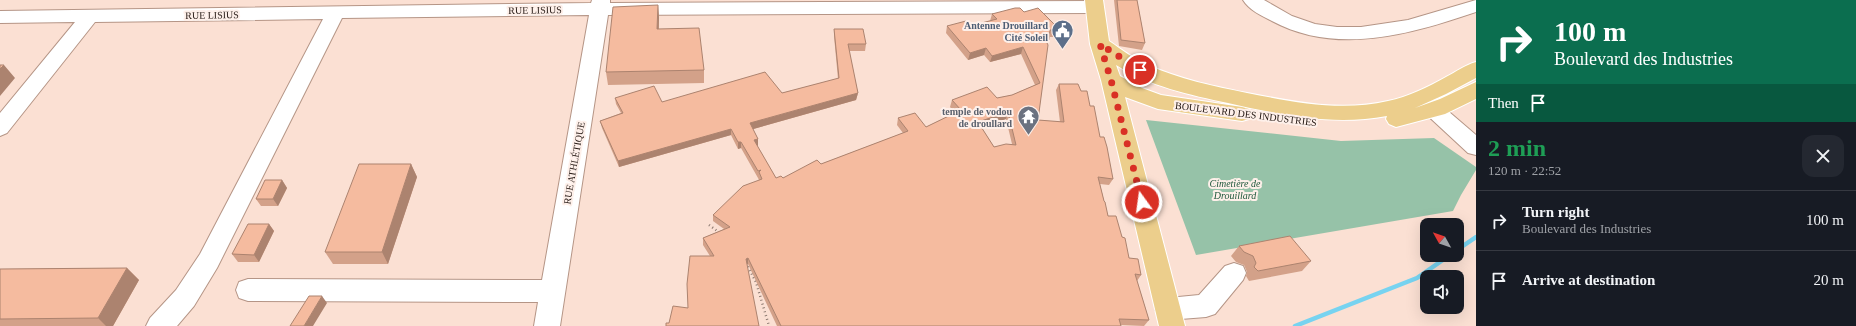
<!DOCTYPE html>
<meta charset="utf-8">
<style>
body{margin:0;font-family:"Times New Roman",serif;background:#242831;color:#f1f3f6;height:100vh;display:flex;flex-direction:column;font-size:15px;white-space:nowrap}
*{box-sizing:border-box;margin:0}
p{font-size:13px;color:#9ea1a6}
.icon{flex:none;width:22px;height:22px;fill:none;stroke:currentColor;stroke-width:2;stroke-linecap:round;stroke-linejoin:round}
.map{position:relative;flex:1;overflow:hidden}
.drawer{display:flex;flex-direction:column;background:#171b24;width:380px}
.drawer>*{flex:none}
.top-card{background:#0b6e4f;color:#fff;overflow:hidden}
.needle{width:26px;rotate:310deg}
.tools{position:absolute;left:1420px;top:218px;display:grid;gap:8px}
.tools a{display:grid;place-items:center;width:44px;height:44px;border-radius:8px;background:#171b24;box-shadow:0 4px 16px #0002;font-size:20px}
.pin{position:absolute;display:grid;place-items:center;width:34px;height:34px;color:#fff;margin:-17px;border:2px solid #fff;border-radius:50%;box-shadow:0 1px 4px #0007}
.me{position:absolute;width:44px;margin:-22px;rotate:346deg;stroke-linejoin:round;filter:drop-shadow(0 0 3px #0008)}
.turn{display:flex;align-items:center;gap:14px;height:84px;padding:0 12px;font-size:18px}
.turn .icon{width:52px;height:52px;stroke-width:2.5}
.turn b{display:block;font-size:28px;line-height:34px}
.then{display:flex;align-items:center;height:38px;padding:0 12px;background:#0003;gap:8px;font-size:15px}
.round{display:grid;place-items:center;flex:none;width:42px;height:42px;border-radius:12px;background:#242831}
.overview{display:flex;align-items:center;justify-content:space-between;height:68px;padding:0 12px}
h1{font-size:24px;font-weight:800;line-height:30px;color:#1e9e55}
ul{padding:0;list-style:none}
li{display:flex;align-items:center;gap:12px;height:60px;padding:0 12px;border-top:1px solid #363941}
li div{flex:1}
li b{display:block;font-size:15px}
li em{font-style:normal}
main{display:flex;flex:1;min-height:0}
.map>svg:first-child{display:block}
.green{fill:#96c2a8}
.lines{fill:none;stroke-linecap:round;stroke-linejoin:round}
.stream{stroke:#77d3f0;stroke-width:4.5}
.minor-casing{stroke:#b59586;stroke-width:2}
.major-casing{stroke:#fff;stroke-width:2}
.path{stroke:#8f7c73;stroke-width:2.5;stroke-dasharray:1 3;stroke-linecap:butt}
.minor{fill:#fff;fill-rule:evenodd}
.major{fill:#ecce8c;fill-rule:evenodd}
.wall{fill:#d3a189;fill-rule:evenodd}
.shaded-wall{fill:#ac836f}
.building{fill:#f5bb9f;stroke:#ac836f;fill-rule:evenodd}
.route{stroke:#d93025;stroke-width:7;stroke-dasharray:0 12.6}
.labels{text-anchor:middle;dominant-baseline:central;stroke-width:4;stroke-linejoin:round;paint-order:stroke}
.street-label{font-size:10px;fill:#221611;stroke:#fef0ea}
.service-label{font-size:10px;font-weight:bold;fill:#4e5e75;stroke:#fef0ea;text-anchor:end}
.worship-label{font-size:10px;font-weight:bold;fill:#5b616d;stroke:#fef0ea;text-anchor:end}
.park-label{font-size:10px;font-style:italic;fill:#1f583c;stroke:#fef0ea}
</style>
<main>
<div class="map">
<svg width="1476" height="326" viewBox="0 0 1476 326">
<rect width="100%" height="100%" fill="#fbe0d3"/>
<path class="green" d="M 1146,120 L 1341,141 L 1434,138 L 1476,167 L 1476,170 L 1461,195 L 1453,211 L 1196,255 Z"/>
<g class="lines">
<path class="stream" d="M 1457,250 L 1476,237
M 1295,326 L 1417,278 L 1450,255"/>
<defs>
<path id="minor" d="M 592,0 L 610,0 L 610,3 L 1095,1 L 1101,3 L 1104,7 L 1101,11 L 1095,13 L 608,15 L 560,326 L 534,326 L 538,302 L 248,301 L 239,298 L 236,290 L 239,282 L 248,279 L 542,280 L 589,15 L 342,18 L 217,268 L 194,306 L 177,326 L 146,326 L 150,318 L 176,290 L 200,254 L 323,19 L 95,22 L 7,133 L 0,136 L 0,113 L 75,22 L 0,23 L 0,11 L 591,3 Z
M 1243,0 L 1264,0 L 1292,16 L 1315,24 L 1337,27 L 1361,27 L 1408,20 L 1476,0 L 1476,12 C 1411,34 1337,56 1272,21 C 1262,16 1249,10 1243,0 Z
M 1434,103 L 1441,105 L 1476,135 L 1476,155 L 1468,153 L 1427,115 L 1424,110 L 1427,105 Z
M 1234,263 L 1243,266 L 1246,273 L 1243,280 L 1215,314 L 1206,317 L 1168,320 L 1159,317 L 1155,309 L 1159,301 L 1168,298 L 1199,295 L 1225,266 Z"/>
<path id="major" d="M 1085,0 L 1103,0 L 1109,41 C 1122,50 1134,59 1148,65 C 1179,79 1213,86 1247,93 C 1293,102 1341,112 1388,101 C 1408,97 1428,87 1446,77 C 1456,72 1465,65 1476,62 L 1476,78 L 1446,94 L 1415,108 L 1440,99 L 1476,82 L 1476,99 L 1445,114 L 1396,127 L 1389,124 L 1386,119 L 1387,116 C 1333,126 1281,115 1228,103 C 1190,95 1149,86 1116,65 L 1120,76 L 1142,88 L 1161,95 L 1242,107 L 1249,109 L 1252,114 L 1249,119 L 1242,121 L 1158,109 L 1125,97 L 1185,326 L 1159,326 L 1101,80 L 1090,44 Z"/>
</defs>
<use href="#minor" class="minor-casing"/>
<use href="#major" class="major-casing"/>
<path class="path" d="M 709,225 L 720,233
M 746,263 L 756,282 L 769,326"/>
<use href="#minor" class="minor"/>
<use href="#major" class="major"/>
</g>
<path class="wall" d="M 1114,0 L 1137,0 L 1145,43 L 1142,50 L 1119,46 Z
M 658,5 L 659,18 L 659,29 L 704,70 L 704,83 L 608,85 L 606,72 Z
M 1024,12 L 1060,30 L 1057,37 L 1049,37 L 1047,44 L 1038,120 L 1060,122 L 1056,90 L 1059,84 L 1081,91 L 1090,106 L 1113,179 L 1109,185 L 1100,184 L 1104,201 L 1108,216 L 1122,237 L 1129,258 L 1141,275 L 1137,281 L 1149,320 L 1144,326 L 1120,325 L 1121,326 L 777,326 L 748,264 L 669,323 L 688,308 L 710,256 L 703,245 L 703,238 L 724,229 L 713,221 L 713,215 L 759,180 L 758,178 L 741,148 L 738,149 L 731,135 L 619,167 L 602,128 L 600,121 L 621,113 L 616,104 L 615,98 L 662,102 L 782,93 L 838,79 L 834,36 L 834,29 L 866,44 L 865,51 L 849,51 L 858,93 L 856,100 L 753,129 L 758,139 L 758,146 L 757,146 L 776,178 L 783,178 L 821,164 L 903,133 L 897,125 L 898,118 L 926,127 L 955,113 L 950,107 L 952,100 L 997,98 L 1012,95 L 1035,85 L 1021,54 L 990,62 L 984,55 L 968,60 L 946,33 L 947,26 L 970,26 L 990,21 L 992,14 ZM 1006,119 L 1012,144 L 994,147 L 981,127 Z
M 411,164 L 417,177 L 388,264 L 333,264 L 325,252 Z
M 282,180 L 287,188 L 278,206 L 261,206 L 256,199 Z
M 269,224 L 274,231 L 259,262 L 238,262 L 232,254 Z
M 1239,246 L 1311,261 L 1302,271 L 1249,281 L 1246,276 L 1247,272 L 1244,265 L 1236,262 L 1231,256 Z
M 127,268 L 139,280 L 113,326 L 0,326 L 0,269 Z"/>
<path class="shaded-wall" d="M 658,5 L 659,18 L 658,42 L 657,29 Z
M 1023,47 L 1021,54 L 990,62 L 992,56 Z
M 986,48 L 984,55 L 968,60 L 970,53 Z
M 4,65 L 15,78 L 0,96 L 0,69 Z
M 858,93 L 856,100 L 750,130 L 750,123 Z
M 1008,112 L 1006,119 L 976,129 L 978,122 Z
M 731,129 L 731,135 L 619,167 L 618,161 Z
M 758,139 L 758,146 L 754,147 L 754,140 Z
M 738,142 L 741,142 L 741,148 L 738,149 Z
M 411,164 L 417,177 L 388,264 L 382,252 Z
M 282,180 L 287,188 L 278,206 L 273,199 Z
M 269,224 L 274,231 L 259,262 L 254,255 Z
M 748,258 L 748,264 L 745,265 L 746,259 Z
M 127,268 L 139,280 L 113,326 L 106,326 L 98,318 Z
M 322,296 L 327,303 L 313,326 L 304,326 Z"/>
<path class="building" d="M 1117,0 L 1137,0 L 1145,43 L 1121,40 Z
M 658,5 L 657,29 L 699,28 L 704,70 L 606,72 L 613,7 Z
M 1015,8 L 1020,8 L 1024,12 L 1038,8 L 1060,30 L 1050,30 L 1049,40 L 1046,41 L 1048,45 L 1038,120 L 1064,122 L 1059,84 L 1078,84 L 1081,91 L 1087,91 L 1090,106 L 1094,106 L 1100,137 L 1104,137 L 1107,147 L 1113,179 L 1098,177 L 1104,201 L 1105,202 L 1108,216 L 1116,216 L 1122,237 L 1125,238 L 1129,258 L 1138,259 L 1141,275 L 1135,274 L 1149,320 L 1119,319 L 1121,326 L 781,326 L 748,258 L 746,259 L 759,326 L 666,326 L 666,323 L 669,323 L 673,306 L 688,308 L 687,284 L 690,256 L 714,256 L 703,238 L 730,227 L 713,215 L 743,186 L 762,179 L 759,172 L 761,170 L 758,171 L 741,142 L 738,142 L 731,129 L 618,161 L 600,121 L 623,113 L 615,98 L 654,86 L 662,102 L 765,72 L 782,93 L 839,78 L 834,29 L 863,29 L 866,44 L 848,44 L 858,93 L 750,123 L 758,139 L 754,140 L 776,178 L 781,176 L 783,178 L 817,160 L 821,164 L 908,131 L 898,118 L 915,113 L 926,127 L 961,110 L 952,100 L 987,87 L 997,98 L 1012,95 L 1040,83 L 1023,47 L 992,56 L 986,48 L 970,53 L 947,26 L 966,21 L 970,26 L 997,19 L 992,14 ZM 1008,112 L 1016,145 L 1006,144 L 994,147 L 978,122 Z
M 0,65 L 4,65 L 0,69 Z
M 359,164 L 411,164 L 382,252 L 325,252 Z
M 265,180 L 282,180 L 273,199 L 256,199 Z
M 248,224 L 269,224 L 254,255 L 232,254 Z
M 1290,236 L 1311,261 L 1258,271 L 1254,267 L 1256,263 L 1253,256 L 1244,252 L 1239,246 Z
M 127,268 L 98,318 L 0,319 L 0,269 Z
M 309,296 L 322,296 L 304,326 L 290,326 Z"/>
<g class="lines">
<path class="route" d="M 1140,70 L 1100,44 L 1111,80 L 1142,202"/>
</g>
<defs>
<symbol id="civic-pin" viewBox="-11 -11 22 30"><path d="M0 17L-7.5 6A9.5 9.5 0 1 1 7.5 6Z" fill="#5c6f8a" stroke="#fef0ea"/><path d="M-.6-6.5H3V-4.5H.6V-3L4-1V1h2V6H-6V1h2V-1L-.6-3ZM-1.2 2.5V6h2.4V2.5Z" fill="#fff"/></symbol>
<symbol id="temple-pin" viewBox="-11 -11 22 30"><path d="M0 17L-7.5 6A9.5 9.5 0 1 1 7.5 6Z" fill="#6b7280" stroke="#fef0ea"/><path d="M0-6L5-2H3V0L6.5 2.5H4V6H1.5V3h-3V6H-4V2.5H-6.5L-3 0V-2H-5Z" fill="#fff"/></symbol>
</defs>
<g fill-rule="evenodd">
<use href="#civic-pin" x="1050" y="18" width="25" height="34"/>
<use href="#temple-pin" x="1016" y="104" width="25" height="34"/>
</g>
<g class="labels">
<g class="street-label">
<text transform="translate(535 10) rotate(-1)">RUE LISIUS</text>
<text transform="translate(212 15) rotate(-1)">RUE LISIUS</text>
<text transform="translate(1246 114) rotate(7)">BOULEVARD DES INDUSTRIES</text>
<text transform="translate(574 163) rotate(-80)">RUE ATHLÉTIQUE</text>
</g>
<g class="service-label">
<text x="1048" y="25">Antenne Drouillard<tspan x="1048" dy="12">Cité Soleil</tspan></text>
</g>
<g class="worship-label">
<text x="1012" y="111">temple de vodou<tspan x="1012" dy="12">de droullard</tspan></text>
</g>
<g class="park-label">
<text x="1235" y="183">Cimetière de<tspan x="1235" dy="12">Drouillard</tspan></text>
</g>
</g>
</svg>
<div class="tools">
<a><svg class="needle" viewBox="-14 -14 28 28"><path d="M0-13l5 13h-10z" fill="#e53935"/><path d="M0 13l5-13h-10z" fill="#9ea1a6"/></svg></a>
<a><svg class="icon" aria-label="sound" viewBox="0 0 24 24"><path d="M4 9h4l5-4v14l-5-4H4zM17 9q2 3 0 6"/></svg></a>
</div>
<div class="pin" style="left:1140px;top:70px;background:#d93025"><svg class="icon" aria-label="arrive" viewBox="0 0 24 24"><path d="M6 21V4h12l-3 4 3 4H6"/></svg></div>
<svg class="me" style="left:1142px;top:202px" viewBox="-20 -20 40 40"><circle r="17" fill="#d93025" stroke="#fff" stroke-width="3"/><path d="M0-11L8 9 0 5-8 9z" fill="#fff"/></svg>
</div>
<section class="drawer">
<div class="top-card">
<div class="turn"><svg class="icon" aria-label="right" viewBox="0 0 24 24"><path d="M7 20v-9h11M14 6l5 5-5 5"/></svg><div><b>100 m</b>Boulevard des Industries</div></div>
<div class="then">Then<svg class="icon" aria-label="arrive" viewBox="0 0 24 24"><path d="M6 21V4h12l-3 4 3 4H6"/></svg></div>
</div>
<div class="overview"><div><h1>2 min</h1><p>120 m · 22:52</p></div><a class="round"><svg class="icon" aria-label="close" viewBox="0 0 24 24"><path d="M6 6l12 12M18 6L6 18"/></svg></a></div>
<ul>
<li><svg class="icon" aria-label="right" viewBox="0 0 24 24"><path d="M7 20v-9h11M14 6l5 5-5 5"/></svg><div><b>Turn right</b><p>Boulevard des Industries</p></div><em>100 m</em></li>
<li><svg class="icon" aria-label="arrive" viewBox="0 0 24 24"><path d="M6 21V4h12l-3 4 3 4H6"/></svg><div><b>Arrive at destination</b></div><em>20 m</em></li>
</ul>
</section>
</main>
